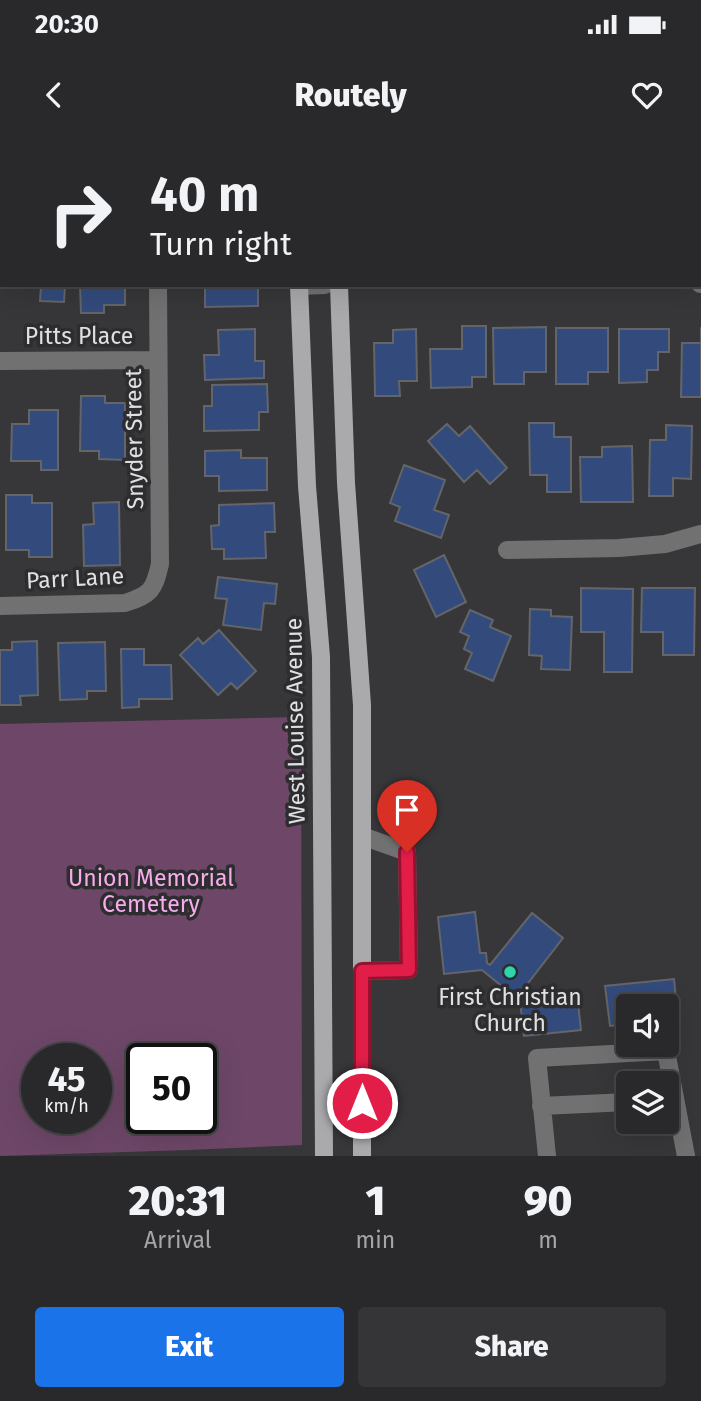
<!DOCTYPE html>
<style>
body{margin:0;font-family:"Fira Sans",sans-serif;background:#353538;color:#f1f3f6;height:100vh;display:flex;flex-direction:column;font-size:26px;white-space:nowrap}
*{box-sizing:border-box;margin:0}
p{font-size:23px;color:#a5a6a9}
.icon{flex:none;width:38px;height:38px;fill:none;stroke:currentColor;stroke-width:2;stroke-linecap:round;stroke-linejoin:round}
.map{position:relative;height:1016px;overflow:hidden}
.details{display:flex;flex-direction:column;background:#29292c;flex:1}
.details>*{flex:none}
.guide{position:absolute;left:0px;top:0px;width:702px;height:147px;box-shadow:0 7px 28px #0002,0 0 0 2px #454548;background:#29292c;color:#f1f3f6;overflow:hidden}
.fabs{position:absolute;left:616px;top:854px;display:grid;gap:14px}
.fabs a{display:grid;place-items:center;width:63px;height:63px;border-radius:7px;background:#29292c;box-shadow:0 7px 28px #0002,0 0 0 2px #454548;font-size:35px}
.speed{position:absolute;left:21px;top:903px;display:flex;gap:14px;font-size:35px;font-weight:700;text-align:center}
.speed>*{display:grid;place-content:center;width:91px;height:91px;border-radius:50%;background:#29292c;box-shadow:0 7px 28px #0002,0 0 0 2px #454548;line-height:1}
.speed small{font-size:18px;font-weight:400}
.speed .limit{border:4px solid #111;border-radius:10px;background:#fff;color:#111}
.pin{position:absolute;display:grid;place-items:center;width:60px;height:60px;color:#fff;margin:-72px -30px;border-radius:50% 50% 50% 0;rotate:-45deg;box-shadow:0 0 7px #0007}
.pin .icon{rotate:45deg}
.me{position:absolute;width:77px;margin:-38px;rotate:0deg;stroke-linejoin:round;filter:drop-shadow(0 0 5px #0008)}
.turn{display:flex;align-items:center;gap:24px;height:147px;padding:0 35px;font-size:32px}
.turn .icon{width:91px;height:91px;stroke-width:2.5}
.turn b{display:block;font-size:49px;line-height:60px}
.eta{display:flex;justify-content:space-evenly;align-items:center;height:119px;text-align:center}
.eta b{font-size:42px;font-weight:800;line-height:49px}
.primary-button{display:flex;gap:14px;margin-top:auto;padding:14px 35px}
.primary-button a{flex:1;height:80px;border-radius:7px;background:#1a73e8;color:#fff;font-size:28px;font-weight:800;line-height:80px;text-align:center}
.primary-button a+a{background:#353538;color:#f1f3f6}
.status{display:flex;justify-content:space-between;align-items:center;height:49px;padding:0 35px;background:#29292c;direction:ltr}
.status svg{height:19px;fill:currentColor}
header{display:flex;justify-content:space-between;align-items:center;height:91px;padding:0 35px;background:#29292c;font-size:32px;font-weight:800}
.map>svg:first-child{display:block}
.green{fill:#6e4768;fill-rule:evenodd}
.building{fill:#334b7c;stroke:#636568;stroke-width:2}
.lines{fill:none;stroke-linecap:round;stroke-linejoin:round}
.minor{stroke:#727172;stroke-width:18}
.major{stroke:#aaa9ac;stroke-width:18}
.route-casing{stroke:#92132f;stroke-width:18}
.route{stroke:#e11d48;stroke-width:12}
.poi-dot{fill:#2cd5ab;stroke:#2d2d30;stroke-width:2.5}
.labels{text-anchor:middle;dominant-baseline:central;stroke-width:7;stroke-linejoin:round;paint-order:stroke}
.street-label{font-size:23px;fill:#e0e0e2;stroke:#2d2d30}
.park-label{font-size:23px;fill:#f6aceb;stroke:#2d2d30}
.poi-label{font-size:23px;fill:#e0e0e2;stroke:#2d2d30}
</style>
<div class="status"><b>20:30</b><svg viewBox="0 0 49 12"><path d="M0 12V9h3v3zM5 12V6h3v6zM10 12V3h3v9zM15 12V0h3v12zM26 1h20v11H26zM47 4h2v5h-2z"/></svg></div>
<header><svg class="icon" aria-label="back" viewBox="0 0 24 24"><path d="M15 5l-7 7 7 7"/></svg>Routely<svg class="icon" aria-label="heart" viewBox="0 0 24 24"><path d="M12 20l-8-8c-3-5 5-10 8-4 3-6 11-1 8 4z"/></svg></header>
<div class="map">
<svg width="701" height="1016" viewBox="0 0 701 1016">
<rect width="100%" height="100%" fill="#37373a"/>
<path class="green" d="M 301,577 L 302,1005 L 189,1010 L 0,1016 L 0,584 ZM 37,919 L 96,919 L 96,978 L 37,978 ZM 142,919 L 201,919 L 201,978 L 142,978 Z"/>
<path class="building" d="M 14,145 L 65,145 L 64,162 L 40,161 L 41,146 Z
M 80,145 L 125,145 L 125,165 L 104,165 L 104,173 L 81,173 Z
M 205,145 L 267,145 L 267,148 L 258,148 L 258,166 L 205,167 Z
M 462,186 L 486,186 L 486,237 L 472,237 L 472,247 L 431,248 L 430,209 L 462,209 Z
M 546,187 L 546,232 L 524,232 L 524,244 L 494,244 L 493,188 Z
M 701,187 L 701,257 L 681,257 L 682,203 L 701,203 Z
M 556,188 L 608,188 L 608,232 L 588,232 L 588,244 L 556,244 Z
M 255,189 L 255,221 L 264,221 L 264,238 L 205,240 L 204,215 L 219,215 L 218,190 Z
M 416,189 L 417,241 L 399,241 L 400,256 L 375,256 L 374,203 L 393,203 L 393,190 Z
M 619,189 L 669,189 L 669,212 L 658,212 L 658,230 L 647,230 L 647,242 L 619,243 Z
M 267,244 L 268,272 L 259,272 L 259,290 L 204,291 L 204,266 L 212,266 L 212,245 Z
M 81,256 L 105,256 L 105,263 L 125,263 L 125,320 L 99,319 L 99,311 L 80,311 Z
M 29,270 L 58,270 L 58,330 L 41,330 L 41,321 L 11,321 L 12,284 L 29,284 Z
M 529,283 L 554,283 L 554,297 L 571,297 L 571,352 L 547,352 L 547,335 L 530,335 Z
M 447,284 L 459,296 L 470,286 L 507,328 L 490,344 L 477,330 L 464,342 L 428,301 Z
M 666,285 L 692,286 L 691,339 L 673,338 L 673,356 L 649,356 L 650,300 L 666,300 Z
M 632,306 L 633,362 L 581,362 L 580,317 L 602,317 L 602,307 Z
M 241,310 L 241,318 L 267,318 L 267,350 L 219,351 L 219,336 L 205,336 L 205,311 Z
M 404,325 L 445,340 L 434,370 L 449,375 L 441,398 L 395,381 L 400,367 L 390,363 Z
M 6,355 L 32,355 L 32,363 L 52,363 L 52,417 L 29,417 L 29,410 L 6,410 Z
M 119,362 L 120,425 L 84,426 L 83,385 L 94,384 L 93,363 Z
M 274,363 L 275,392 L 265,392 L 266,418 L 224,419 L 224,409 L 212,409 L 211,386 L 219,385 L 219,365 Z
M 444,415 L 466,462 L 436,477 L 414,430 Z
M 218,437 L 277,444 L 275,464 L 264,463 L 261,490 L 223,485 L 227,459 L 215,458 Z
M 581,448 L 633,449 L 632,532 L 604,532 L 604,492 L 581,492 Z
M 642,448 L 695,448 L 694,515 L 663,515 L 663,492 L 641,492 Z
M 530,469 L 551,470 L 551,476 L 572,477 L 570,530 L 541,529 L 542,516 L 529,515 Z
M 470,470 L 493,480 L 490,487 L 511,496 L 493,541 L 465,529 L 472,513 L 464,509 L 469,496 L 460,492 Z
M 219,490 L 256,531 L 237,549 L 231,543 L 218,555 L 180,515 L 198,498 L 203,504 Z
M 37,501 L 38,555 L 20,556 L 21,565 L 0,565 L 0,510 L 12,510 L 12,502 Z
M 105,502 L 106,551 L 87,551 L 87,559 L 60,560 L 58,503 Z
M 121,509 L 144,509 L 144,525 L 171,525 L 172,559 L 139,559 L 139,567 L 122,568 Z
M 475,772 L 480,813 L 486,813 L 487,823 L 490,825 L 532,773 L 563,798 L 522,851 L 526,854 L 542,852 L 543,858 L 577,854 L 581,890 L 524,896 L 520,861 L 482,830 L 444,834 L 438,777 Z
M 674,839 L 678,878 L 667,879 L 667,866 L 628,866 L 628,884 L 610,886 L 605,846 Z"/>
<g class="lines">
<path class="minor" d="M 157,0 L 157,2
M 700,144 L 701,144
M 299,146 L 325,145
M 0,221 L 158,220
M 507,410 L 619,408 L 665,404 L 701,394
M 0,466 L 125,463 C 151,455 154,450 160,424 L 158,145
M 362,696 L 407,712 L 409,830 L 362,831
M 541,966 L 628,962
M 547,1016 L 537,918 L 666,911 L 686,1016"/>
<path class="major" d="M 339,0 L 339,2
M 300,2 L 300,0
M 299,145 L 307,346 L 321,517 L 324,1016
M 339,145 L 346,343 L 362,565 L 362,1016"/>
</g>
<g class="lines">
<defs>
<path id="route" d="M 362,963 L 362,831 L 409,830 L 407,712"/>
</defs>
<use href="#route" class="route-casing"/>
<use href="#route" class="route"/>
</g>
<circle class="poi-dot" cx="510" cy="832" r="7"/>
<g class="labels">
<g class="street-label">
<text x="79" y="196">Pitts Place</text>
<text transform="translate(134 299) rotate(-91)">Snyder Street</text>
<text transform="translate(75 438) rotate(-3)">Parr Lane</text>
<text transform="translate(295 581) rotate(-91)">West Louise Avenue</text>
</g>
<g class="park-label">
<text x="151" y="738">Union Memorial<tspan x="151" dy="26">Cemetery</tspan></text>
</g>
<g class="poi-label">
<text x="510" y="857">First Christian<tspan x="510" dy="26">Church</tspan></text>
</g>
</g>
</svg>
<div class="fabs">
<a><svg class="icon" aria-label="sound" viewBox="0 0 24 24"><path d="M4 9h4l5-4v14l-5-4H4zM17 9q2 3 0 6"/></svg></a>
<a><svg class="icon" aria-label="layers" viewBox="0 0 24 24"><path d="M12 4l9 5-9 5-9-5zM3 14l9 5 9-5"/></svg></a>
</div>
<div class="speed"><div>45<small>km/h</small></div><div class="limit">50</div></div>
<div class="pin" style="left:407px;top:712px;background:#d93025"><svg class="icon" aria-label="arrive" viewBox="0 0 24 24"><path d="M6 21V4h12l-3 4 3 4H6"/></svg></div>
<svg class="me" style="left:362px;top:963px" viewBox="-20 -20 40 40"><circle r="17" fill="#e11d48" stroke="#fff" stroke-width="3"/><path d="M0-11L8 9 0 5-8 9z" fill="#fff"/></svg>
<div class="guide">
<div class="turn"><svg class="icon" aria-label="right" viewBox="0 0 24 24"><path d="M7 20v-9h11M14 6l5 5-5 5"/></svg><div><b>40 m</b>Turn right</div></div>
</div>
</div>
<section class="details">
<div class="eta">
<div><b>20:31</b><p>Arrival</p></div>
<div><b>1</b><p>min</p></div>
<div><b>90</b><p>m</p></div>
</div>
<div class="primary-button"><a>Exit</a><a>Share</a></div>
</section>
